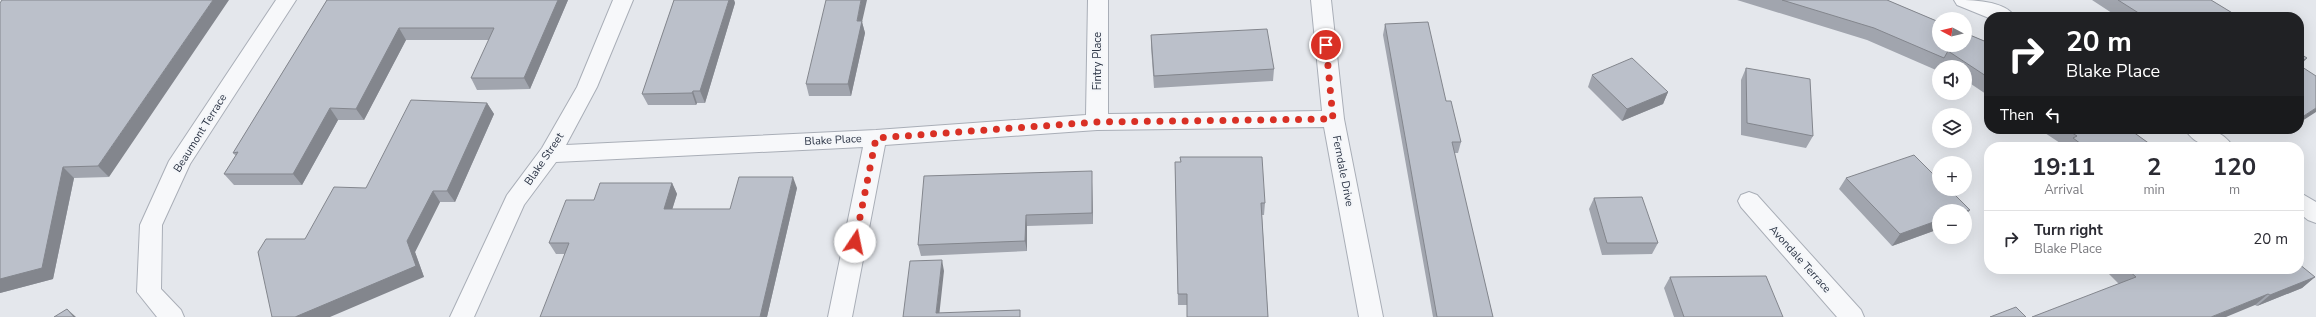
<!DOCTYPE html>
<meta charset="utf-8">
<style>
body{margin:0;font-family:"Nunito Sans",sans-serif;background:#f7f7f7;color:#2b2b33;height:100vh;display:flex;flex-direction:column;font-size:15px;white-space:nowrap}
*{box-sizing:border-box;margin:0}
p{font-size:13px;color:#7c7c81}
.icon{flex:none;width:22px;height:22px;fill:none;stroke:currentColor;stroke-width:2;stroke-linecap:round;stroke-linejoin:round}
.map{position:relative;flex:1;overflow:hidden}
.sheet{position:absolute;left:1984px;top:142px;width:320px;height:132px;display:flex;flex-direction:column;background:#fff;border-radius:16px;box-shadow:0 4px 16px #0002}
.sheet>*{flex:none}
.hud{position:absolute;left:1984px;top:12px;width:320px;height:122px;border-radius:16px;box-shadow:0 4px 16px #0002;background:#202124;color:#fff;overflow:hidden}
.needle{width:26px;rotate:277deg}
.fabs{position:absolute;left:1932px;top:12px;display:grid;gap:8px}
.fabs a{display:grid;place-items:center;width:40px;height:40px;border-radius:50%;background:#fff;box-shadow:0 4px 16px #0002;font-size:20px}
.pin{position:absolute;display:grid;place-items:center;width:34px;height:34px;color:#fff;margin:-17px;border:2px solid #fff;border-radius:50%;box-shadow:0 1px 4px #0007}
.me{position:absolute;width:44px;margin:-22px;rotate:11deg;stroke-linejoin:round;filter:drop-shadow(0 0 3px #0008)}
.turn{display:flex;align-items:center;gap:14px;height:84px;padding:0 16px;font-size:18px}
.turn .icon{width:52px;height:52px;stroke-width:2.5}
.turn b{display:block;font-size:28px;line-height:34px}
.then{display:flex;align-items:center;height:38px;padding:0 16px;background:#0003;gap:8px;font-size:15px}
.eta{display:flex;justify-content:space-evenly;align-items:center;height:68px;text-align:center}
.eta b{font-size:24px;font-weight:700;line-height:28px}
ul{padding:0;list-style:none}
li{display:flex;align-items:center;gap:12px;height:56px;padding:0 16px;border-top:1px solid #e1e1e2}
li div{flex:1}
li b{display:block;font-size:15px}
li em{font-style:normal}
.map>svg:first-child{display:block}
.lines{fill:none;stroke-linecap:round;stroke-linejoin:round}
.street-casing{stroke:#a9aeb7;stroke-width:2}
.street{fill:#f7f8fa;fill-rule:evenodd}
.wall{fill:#a1a5ae}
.shaded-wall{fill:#83868d}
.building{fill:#bbc0ca;stroke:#83868d}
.route{stroke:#d93025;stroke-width:7;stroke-dasharray:0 12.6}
.labels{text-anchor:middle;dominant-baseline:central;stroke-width:4;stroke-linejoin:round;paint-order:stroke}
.street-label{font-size:11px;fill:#2b3445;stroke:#f4f6f9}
</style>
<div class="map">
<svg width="2316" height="317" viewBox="0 0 2316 317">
<rect width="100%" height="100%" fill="#e4e7ec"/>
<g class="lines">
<defs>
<path id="street" d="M 276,0 L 296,0 L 190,164 L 162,225 L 161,289 L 181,310 L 184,317 L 157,317 L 137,292 L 140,225 L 169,161 Z
M 613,0 L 633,0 L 597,87 L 566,145 L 876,130 L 1086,115 L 1088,0 L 1108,0 L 1108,114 L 1322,111 L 1311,0 L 1331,0 L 1344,119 L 1383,317 L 1359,317 L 1324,127 L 1097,130 L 885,145 L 852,317 L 828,317 L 863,147 L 556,162 L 524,205 L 474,317 L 450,317 L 507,195 L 542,148 L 577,87 Z
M 1954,0 C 1971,0 2005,0 2015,17 L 1989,18 L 1957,5 Z
M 2185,129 C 2204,129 2222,128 2233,147 C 2214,147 2196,148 2185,129 Z
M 1749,192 L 1757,195 L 1861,310 L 1864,317 L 1837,317 L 1741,207 L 1738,201 L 1741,195 Z
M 2299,192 L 2316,202 L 2316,223 L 2308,220 L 2299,213 Z"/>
</defs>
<use href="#street" class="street-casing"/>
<use href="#street" class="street"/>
</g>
<path class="wall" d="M 327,0 L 568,0 L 530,89 L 477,90 L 471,78 L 489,40 L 406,40 L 364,120 L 338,120 L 302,185 L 234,185 L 224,174 L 236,156 L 233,153 Z
M 674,0 L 734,0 L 735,3 L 705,103 L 697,103 L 696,105 L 648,105 L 642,94 Z
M 1737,0 L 1887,0 L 1989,43 L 1989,96 L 1965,80 L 1965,67 L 1946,67 L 1940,64 L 1936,70 L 1867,40 Z
M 2092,0 L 2211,0 L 2239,17 L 2118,17 Z
M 0,3 L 109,177 L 74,178 L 53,279 L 0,293 Z
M 862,22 L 865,33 L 851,96 L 809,96 L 806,84 Z
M 1385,24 L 1446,101 L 1461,142 L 1458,153 L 1454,153 L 1493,317 L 1433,317 L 1383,35 Z
M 1151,35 L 1274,69 L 1273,81 L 1154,88 L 1151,47 Z
M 1746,68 L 1813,136 L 1806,148 L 1741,135 L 1741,80 Z
M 1592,75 L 1668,92 L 1663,104 L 1622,121 L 1588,87 Z
M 487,103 L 494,114 L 455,202 L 440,202 L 415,252 L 424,277 L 305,239 Z
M 2039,129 L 2129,129 L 2154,147 L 2066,147 Z
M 2278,129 L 2290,129 L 2284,133 Z
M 1175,162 L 1265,203 L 1264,215 L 1262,215 L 1268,317 L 1187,317 L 1187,305 L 1178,305 Z
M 1092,171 L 1092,182 L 1093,224 L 1027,226 L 1027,251 L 921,256 L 918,245 Z
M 1846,178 L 1939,211 L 1939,229 L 1892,246 L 1839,189 Z
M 672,183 L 677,194 L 672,209 L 730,209 L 797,188 L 767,317 L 565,254 L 556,254 L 549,243 Z
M 1594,198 L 1658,243 L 1652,254 L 1602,255 L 1589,209 Z
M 2111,269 L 2299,269 L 2315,277 L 2302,288 L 2257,306 L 2255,305 L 2119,284 L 2108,273 Z
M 1670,277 L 1783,317 L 1674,317 L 1664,288 Z"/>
<path class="shaded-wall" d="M 213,0 L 229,0 L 109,177 L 98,166 Z
M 558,0 L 568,0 L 530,89 L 524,78 Z
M 729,0 L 734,0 L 735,3 L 705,103 L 700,91 Z
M 861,0 L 867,0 L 862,22 L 865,33 L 851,96 L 848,84 L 857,21 Z
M 399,28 L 406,40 L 364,120 L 356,109 Z
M 2307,58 L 2299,67 L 2299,63 Z
M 693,91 L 697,103 L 696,105 L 692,93 Z
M 1668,92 L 1663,104 L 1622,121 L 1627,109 Z
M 487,103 L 494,114 L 455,202 L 447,191 Z
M 330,108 L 338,120 L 302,185 L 293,174 Z
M 2316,108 L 2316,112 L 2299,123 L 2299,119 Z
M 63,167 L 74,178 L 53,279 L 0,293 L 0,279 Z
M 1092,171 L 1092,182 L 1093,224 L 1092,213 Z
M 793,177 L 797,188 L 767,317 L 760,317 Z
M 672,183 L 677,194 L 669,220 L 664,209 Z
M 433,191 L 440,202 L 415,252 L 424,277 L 330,317 L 295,317 L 407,241 Z
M 1970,210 L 1965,216 L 1965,211 Z
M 1026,215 L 1027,226 L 1027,251 L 1025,241 Z
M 1939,220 L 1939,229 L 1892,246 L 1900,234 Z
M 942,260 L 944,271 L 939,317 L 936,313 Z
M 2315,277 L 2302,288 L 2257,306 L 2270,295 Z
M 2268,294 L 2255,305 L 2226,317 L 2211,317 Z
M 67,309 L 76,317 L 74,317 Z"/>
<path class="building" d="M 2,0 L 213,0 L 98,166 L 63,167 L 42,268 L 0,279 L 0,3 Z
M 327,0 L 558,0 L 524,78 L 471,78 L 494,28 L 399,28 L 356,109 L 330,108 L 293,174 L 224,174 L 238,152 L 233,153 Z
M 674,0 L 729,0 L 700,91 L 693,91 L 692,93 L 642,94 Z
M 826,0 L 861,0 L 857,21 L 862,21 L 848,84 L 806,84 Z
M 1782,0 L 1887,0 L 1939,22 L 1939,45 L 1965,45 L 1965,33 L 1989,43 L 1989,78 L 1948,51 L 1944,58 L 1874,28 Z
M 2118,0 L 2211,0 L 2239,17 L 2145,17 Z
M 1428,22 L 1446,101 L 1451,101 L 1461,142 L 1452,142 L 1493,317 L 1437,317 L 1385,24 Z
M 1267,29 L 1274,69 L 1154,76 L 1151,35 Z
M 2299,53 L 2307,58 L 2299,63 Z
M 1632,58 L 1668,92 L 1627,109 L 1592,75 Z
M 2299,65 L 2316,76 L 2316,108 L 2299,119 Z
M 1746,68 L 1810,79 L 1813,136 L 1747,123 Z
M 411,100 L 487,103 L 447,191 L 433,191 L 407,241 L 416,266 L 295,317 L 272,317 L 258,252 L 266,239 L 305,239 L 334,187 L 366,188 Z
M 2066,129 L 2129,129 L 2154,147 L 2085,147 L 2073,138 L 2077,136 Z
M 1914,155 L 1939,180 L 1939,189 L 1949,189 L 1970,210 L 1965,211 L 1939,211 L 1939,220 L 1900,234 L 1846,178 Z
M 1180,157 L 1262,157 L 1265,203 L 1261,203 L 1268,317 L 1187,317 L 1187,294 L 1178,294 L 1175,162 L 1181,162 Z
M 1092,171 L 1092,213 L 1026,215 L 1025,241 L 918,245 L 924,176 Z
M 739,177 L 793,177 L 760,317 L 540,317 L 569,243 L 549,243 L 566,200 L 594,200 L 600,183 L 672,183 L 664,209 L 730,209 Z
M 1642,197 L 1658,243 L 1607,243 L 1594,198 Z
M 942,260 L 936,313 L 1020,310 L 1020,317 L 903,317 L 910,261 Z
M 2299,264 L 2315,277 L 2270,295 L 2268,294 L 2211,317 L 2032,317 L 2136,277 L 2127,269 L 2299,269 Z
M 1766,276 L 1783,317 L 1684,317 L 1670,277 Z
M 2016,307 L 2026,317 L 1990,317 Z
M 67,309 L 74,317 L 54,317 Z"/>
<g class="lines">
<path class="route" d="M 855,242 L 876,138 L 1097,122 L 1333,119 L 1326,45"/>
</g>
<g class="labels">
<g class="street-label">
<text transform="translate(1097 61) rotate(-90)">Fintry Place</text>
<text transform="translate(200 133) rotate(-58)">Beaumont Terrace</text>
<text transform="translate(833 140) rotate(-3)">Blake Place</text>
<text transform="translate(544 159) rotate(-56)">Blake Street</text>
<text transform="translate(1343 171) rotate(79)">Ferndale Drive</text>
<text transform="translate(1800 259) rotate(48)">Avondale Terrace</text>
</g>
</g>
</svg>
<div class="fabs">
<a><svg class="needle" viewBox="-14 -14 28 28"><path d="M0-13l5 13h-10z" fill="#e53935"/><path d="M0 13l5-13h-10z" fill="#7c7c81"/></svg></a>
<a><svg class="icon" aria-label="sound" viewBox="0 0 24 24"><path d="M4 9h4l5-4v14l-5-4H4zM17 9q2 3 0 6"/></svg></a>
<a><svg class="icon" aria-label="layers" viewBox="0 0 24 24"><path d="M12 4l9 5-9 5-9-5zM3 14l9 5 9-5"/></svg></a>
<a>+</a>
<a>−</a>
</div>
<div class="pin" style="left:1326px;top:45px;background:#d93025"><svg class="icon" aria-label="arrive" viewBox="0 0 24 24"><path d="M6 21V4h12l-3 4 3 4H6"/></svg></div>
<svg class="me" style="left:855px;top:242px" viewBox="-20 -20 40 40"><circle r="19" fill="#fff"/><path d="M0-13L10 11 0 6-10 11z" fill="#d93025"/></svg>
<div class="hud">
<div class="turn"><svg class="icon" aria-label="right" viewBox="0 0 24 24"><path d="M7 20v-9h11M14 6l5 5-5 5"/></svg><div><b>20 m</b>Blake Place</div></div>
<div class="then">Then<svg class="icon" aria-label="left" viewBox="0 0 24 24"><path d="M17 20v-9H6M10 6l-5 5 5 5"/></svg></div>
</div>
<section class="sheet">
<div class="eta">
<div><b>19:11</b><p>Arrival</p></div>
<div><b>2</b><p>min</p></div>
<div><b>120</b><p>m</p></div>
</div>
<ul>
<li><svg class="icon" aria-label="right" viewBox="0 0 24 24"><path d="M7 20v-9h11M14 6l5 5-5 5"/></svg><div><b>Turn right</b><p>Blake Place</p></div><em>20 m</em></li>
</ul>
</section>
</div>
